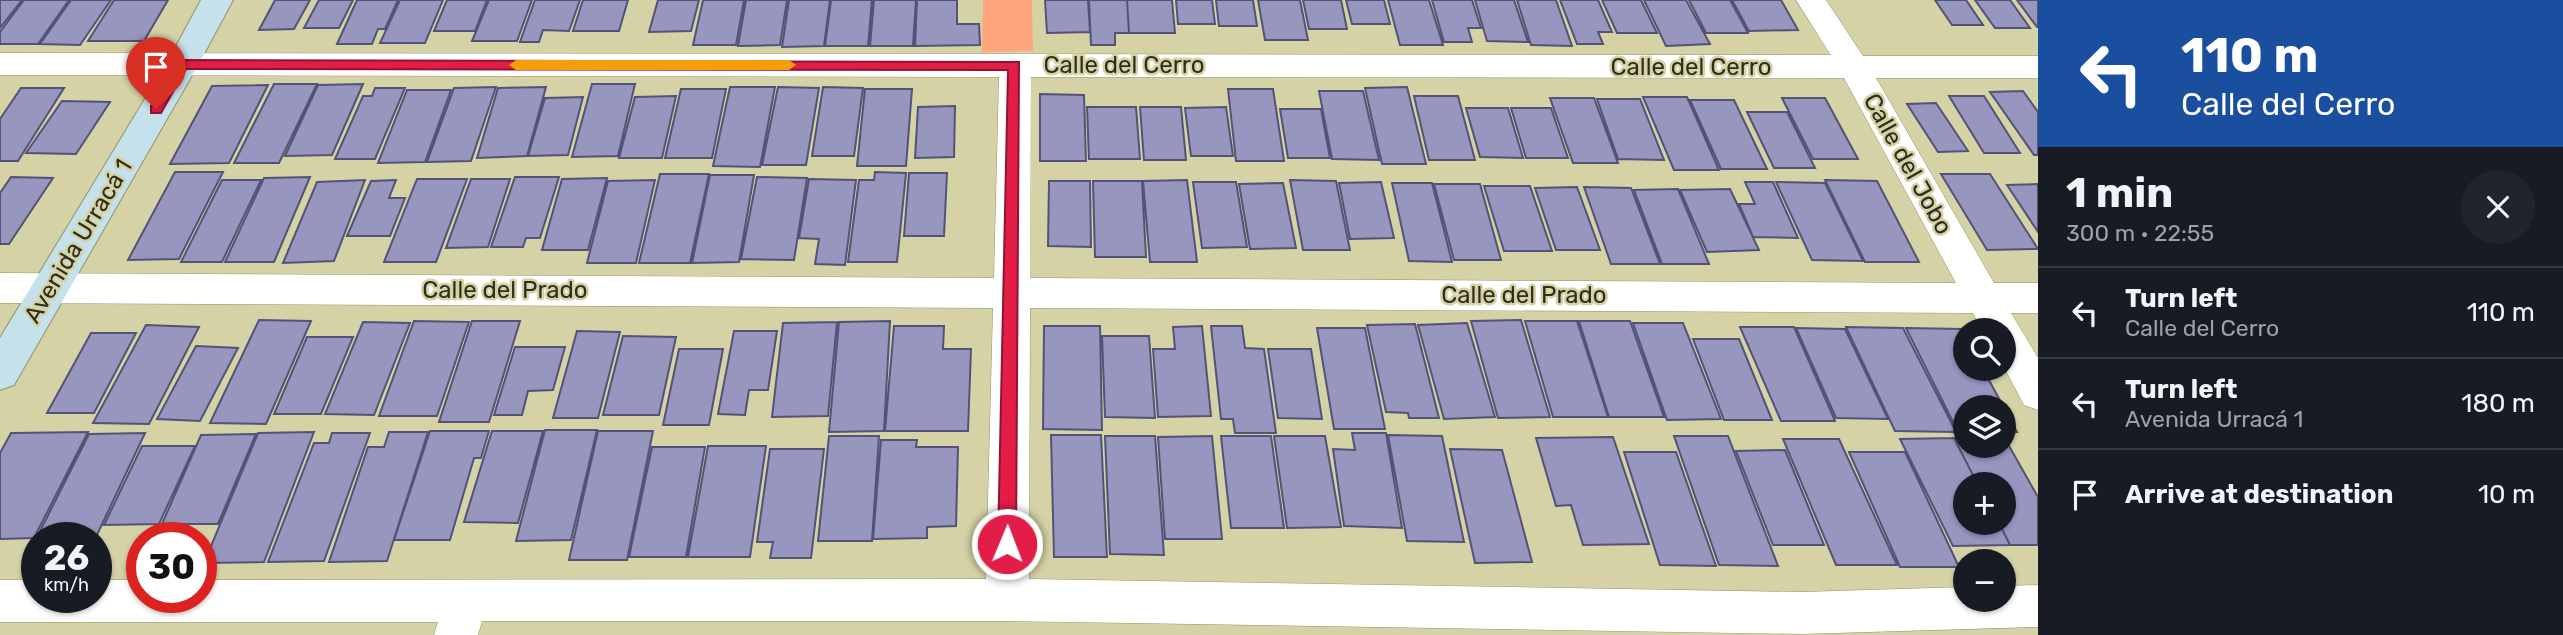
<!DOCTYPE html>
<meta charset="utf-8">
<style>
body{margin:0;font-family:Rubik,sans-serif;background:#20242c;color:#f1f3f6;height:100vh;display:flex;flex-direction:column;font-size:26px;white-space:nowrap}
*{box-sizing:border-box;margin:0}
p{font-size:23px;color:#9ea1a6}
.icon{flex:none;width:38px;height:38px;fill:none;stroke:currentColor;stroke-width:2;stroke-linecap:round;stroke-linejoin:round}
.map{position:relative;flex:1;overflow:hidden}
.side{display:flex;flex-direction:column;background:#171b24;width:525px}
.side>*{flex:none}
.guide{background:#1a4fa0;color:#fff;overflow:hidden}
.tools{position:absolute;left:1953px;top:318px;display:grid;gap:14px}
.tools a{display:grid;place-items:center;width:63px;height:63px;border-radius:50%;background:#171b24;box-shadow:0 2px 5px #0004;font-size:35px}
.speed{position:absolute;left:21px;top:522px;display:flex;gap:14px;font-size:35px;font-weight:700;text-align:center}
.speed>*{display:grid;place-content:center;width:91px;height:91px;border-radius:50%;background:#171b24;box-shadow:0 2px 5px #0004;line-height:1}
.speed small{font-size:18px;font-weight:400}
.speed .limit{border:10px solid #d22;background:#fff;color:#111}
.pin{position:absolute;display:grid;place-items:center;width:60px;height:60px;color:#fff;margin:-72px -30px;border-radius:50% 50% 50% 0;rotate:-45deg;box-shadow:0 0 7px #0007}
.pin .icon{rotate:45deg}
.me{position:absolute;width:77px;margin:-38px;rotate:1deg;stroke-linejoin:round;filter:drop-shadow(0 0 5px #0008)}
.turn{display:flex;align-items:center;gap:24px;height:147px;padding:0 28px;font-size:32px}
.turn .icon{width:91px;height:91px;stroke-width:2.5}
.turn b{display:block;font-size:49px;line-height:60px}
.round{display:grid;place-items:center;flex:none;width:74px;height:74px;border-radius:37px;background:#20242c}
.headline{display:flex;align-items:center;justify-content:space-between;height:119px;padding:0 28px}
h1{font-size:42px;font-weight:700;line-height:52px}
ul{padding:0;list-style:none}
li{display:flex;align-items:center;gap:21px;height:91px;padding:0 28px;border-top:2px solid #363941}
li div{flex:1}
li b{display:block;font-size:26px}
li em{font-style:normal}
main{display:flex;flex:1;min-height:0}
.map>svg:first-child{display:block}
.green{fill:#ffa57b}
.building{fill:#9796bf;stroke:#535277;stroke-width:2}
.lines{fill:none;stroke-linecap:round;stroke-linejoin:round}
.street-casing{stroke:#949267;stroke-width:1}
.secondary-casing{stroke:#949267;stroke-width:2}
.street{fill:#fff;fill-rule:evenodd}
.secondary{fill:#c4e1ec;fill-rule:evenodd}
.route{fill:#e11d48;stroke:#92132f;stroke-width:2}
.slow{fill:#f59e0b}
.labels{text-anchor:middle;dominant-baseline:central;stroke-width:5;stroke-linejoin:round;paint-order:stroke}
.street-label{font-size:24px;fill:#2f2e1c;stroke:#d5d3a6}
</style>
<main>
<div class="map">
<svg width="2038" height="635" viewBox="0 0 2038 635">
<rect width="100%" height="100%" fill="#d5d3a6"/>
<path class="green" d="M 983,0 L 1032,0 L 1033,51 L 982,52 Z"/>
<path class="building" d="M 0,0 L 22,0 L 0,28 Z
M 24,0 L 69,0 L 38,44 L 0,44 L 0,32 Z
M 71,0 L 111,0 L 80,45 L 40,44 Z
M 114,0 L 168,0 L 144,41 L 88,41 Z
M 275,0 L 310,0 L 294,29 L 259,30 Z
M 319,0 L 353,0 L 339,28 L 304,28 Z
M 357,0 L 398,0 L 385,29 L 378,29 L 372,44 L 337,44 Z
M 400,0 L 443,0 L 425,43 L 380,43 Z
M 447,0 L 487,0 L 475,31 L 434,31 Z
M 489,0 L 532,0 L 517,41 L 472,41 Z
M 535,0 L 580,0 L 569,31 L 543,30 L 539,42 L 520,42 Z
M 583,0 L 628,0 L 619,31 L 573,31 Z
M 658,0 L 699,0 L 691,31 L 649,32 Z
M 703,0 L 744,0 L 736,45 L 693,45 Z
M 746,0 L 787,0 L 780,45 L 738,46 Z
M 789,0 L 830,0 L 824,46 L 782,47 Z
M 831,0 L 872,0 L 868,46 L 825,46 Z
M 874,0 L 916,0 L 913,46 L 870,46 Z
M 917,0 L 957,0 L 957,24 L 979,24 L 980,45 L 915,46 Z
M 1045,0 L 1088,0 L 1090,32 L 1047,33 Z
M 1089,0 L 1127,0 L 1129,33 L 1115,33 L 1115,45 L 1091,45 Z
M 1127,0 L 1172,0 L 1175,33 L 1129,33 Z
M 1176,0 L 1212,0 L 1215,24 L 1178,24 Z
M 1216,0 L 1253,0 L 1257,26 L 1219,26 Z
M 1258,0 L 1300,0 L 1308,40 L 1265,40 Z
M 1303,0 L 1341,0 L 1347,29 L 1309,29 Z
M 1346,0 L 1384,0 L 1390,24 L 1352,24 Z
M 1388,0 L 1429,0 L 1443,45 L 1400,45 Z
M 1432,0 L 1472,0 L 1481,28 L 1468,28 L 1472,42 L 1444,42 Z
M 1475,0 L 1514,0 L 1528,42 L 1487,41 Z
M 1517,0 L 1556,0 L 1572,46 L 1531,45 Z
M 1560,0 L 1598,0 L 1612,32 L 1598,32 L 1603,44 L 1577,44 Z
M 1602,0 L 1641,0 L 1657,33 L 1617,33 Z
M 1644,0 L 1686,0 L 1710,44 L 1666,46 Z
M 1689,0 L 1730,0 L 1748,33 L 1706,33 Z
M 1732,0 L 1781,0 L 1798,30 L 1749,31 Z
M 1935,0 L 1966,0 L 1983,25 L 1952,25 Z
M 1975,0 L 2010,0 L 2030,28 L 1995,28 Z
M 2017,0 L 2038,0 L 2038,27 L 2037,27 Z
M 274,84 L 317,84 L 279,163 L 234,163 Z
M 363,84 L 332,155 L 285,156 L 318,85 Z
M 592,84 L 635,84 L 618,156 L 572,157 Z
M 268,85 L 229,163 L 170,164 L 212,86 Z
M 496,87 L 471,161 L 427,162 L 454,88 Z
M 546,87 L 527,156 L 477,158 L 498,88 Z
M 730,87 L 775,87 L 760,167 L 713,166 Z
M 778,87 L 819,88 L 806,165 L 762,165 Z
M 823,87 L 863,88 L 854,156 L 812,156 Z
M 1407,87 L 1426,164 L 1382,164 L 1365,88 Z
M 21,88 L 64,88 L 18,161 L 0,161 L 0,119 Z
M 375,88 L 405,88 L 375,159 L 335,159 L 363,96 L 372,96 Z
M 681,89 L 726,89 L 712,158 L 665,158 Z
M 865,89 L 912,89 L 906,166 L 857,166 Z
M 1228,89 L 1273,89 L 1284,161 L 1236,161 Z
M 407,90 L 451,90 L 425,162 L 378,163 Z
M 1319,91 L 1363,91 L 1379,160 L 1332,159 Z
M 2023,91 L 2038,112 L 2038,155 L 2034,155 L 1990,92 Z
M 1040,94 L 1084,95 L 1086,161 L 1040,161 Z
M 676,96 L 662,158 L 619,158 L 635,97 Z
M 1414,96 L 1458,96 L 1475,160 L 1429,160 Z
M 1949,96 L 1984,96 L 2020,153 L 1984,153 Z
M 583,97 L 568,155 L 528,156 L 545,98 Z
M 1643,97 L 1687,97 L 1719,170 L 1674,170 Z
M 1550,98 L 1594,98 L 1618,163 L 1573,163 Z
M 1782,98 L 1825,98 L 1858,159 L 1813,159 Z
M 1597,99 L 1640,99 L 1664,160 L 1618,159 Z
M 1690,100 L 1734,100 L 1767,169 L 1721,169 Z
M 62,101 L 110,102 L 76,154 L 26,153 Z
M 1936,103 L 1968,151 L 1938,152 L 1907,104 Z
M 955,106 L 954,157 L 915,158 L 918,107 Z
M 1087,107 L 1136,107 L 1140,159 L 1089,159 Z
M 1140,107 L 1181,107 L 1186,160 L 1144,160 Z
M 1226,107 L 1233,156 L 1191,156 L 1185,108 Z
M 1466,108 L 1508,108 L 1523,158 L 1480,157 Z
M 1511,108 L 1551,108 L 1568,158 L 1526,158 Z
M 1280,109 L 1321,109 L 1330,158 L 1288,158 Z
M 1747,112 L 1787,112 L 1815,168 L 1774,168 Z
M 175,172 L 223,172 L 179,259 L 128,260 Z
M 875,172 L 906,173 L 897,262 L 848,262 L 859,180 L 874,180 Z
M 909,173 L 947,173 L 944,236 L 904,236 Z
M 660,174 L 709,174 L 690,263 L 639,263 Z
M 1941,174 L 1990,174 L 2038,249 L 1987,250 Z
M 710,175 L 754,175 L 739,262 L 692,263 Z
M 11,177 L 53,178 L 9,244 L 0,244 L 0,193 Z
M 310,177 L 274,262 L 225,262 L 264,178 Z
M 515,177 L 559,177 L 540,238 L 526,238 L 523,247 L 491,247 Z
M 757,177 L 807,178 L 794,260 L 741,259 Z
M 607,178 L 588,250 L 542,250 L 562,179 Z
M 417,179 L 467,179 L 436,262 L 384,262 Z
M 471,179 L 510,179 L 488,247 L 446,248 Z
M 809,179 L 856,180 L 845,265 L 815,264 L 819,239 L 799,238 Z
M 222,180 L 261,180 L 222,262 L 181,262 Z
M 365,180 L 334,261 L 283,263 L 317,182 Z
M 396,180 L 389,198 L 405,198 L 390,236 L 347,236 L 371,181 Z
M 655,180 L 636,263 L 587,263 L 608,181 Z
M 1187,180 L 1197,262 L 1150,262 L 1143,181 Z
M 1290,180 L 1336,181 L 1350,250 L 1303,250 Z
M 1825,180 L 1877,181 L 1919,262 L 1865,262 Z
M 1049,181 L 1090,181 L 1091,247 L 1048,246 Z
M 1093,181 L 1142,181 L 1146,257 L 1095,257 Z
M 1193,182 L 1236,182 L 1247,247 L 1202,248 Z
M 1381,182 L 1394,238 L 1350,239 L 1339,183 Z
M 1745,182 L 1773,182 L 1798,238 L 1753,237 L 1739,204 L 1755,204 Z
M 1776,182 L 1825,183 L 1863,261 L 1812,260 Z
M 1283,183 L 1296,248 L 1250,249 L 1239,184 Z
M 1392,183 L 1432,183 L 1452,262 L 1409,261 Z
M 1434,184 L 1480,184 L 1501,260 L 1454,260 Z
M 2038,184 L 2038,232 L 2007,185 Z
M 1484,186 L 1530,186 L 1552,251 L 1504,251 Z
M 1577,187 L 1600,250 L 1556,250 L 1535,188 Z
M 1584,187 L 1631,188 L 1660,264 L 1611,264 Z
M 1678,189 L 1709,264 L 1662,264 L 1634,190 Z
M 1730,189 L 1759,250 L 1707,252 L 1680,190 Z
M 259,320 L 311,321 L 266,424 L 210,423 Z
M 1521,320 L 1550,417 L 1498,418 L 1471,321 Z
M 414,321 L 469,322 L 437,416 L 379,416 Z
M 472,321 L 520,321 L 489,422 L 439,422 Z
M 890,321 L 884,431 L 829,432 L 839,322 Z
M 1525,321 L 1577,321 L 1608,417 L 1553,417 Z
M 1579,321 L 1630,321 L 1664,417 L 1609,417 Z
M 363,322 L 410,323 L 374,415 L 325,414 Z
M 837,322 L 828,416 L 772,417 L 783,323 Z
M 1467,323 L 1495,417 L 1444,419 L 1418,325 Z
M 1633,323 L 1683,323 L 1721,419 L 1667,420 Z
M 1415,324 L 1439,418 L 1409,418 L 1408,413 L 1386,412 L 1367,325 Z
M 146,325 L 199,327 L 149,424 L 93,423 Z
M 894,326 L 944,326 L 943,349 L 971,349 L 968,431 L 885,431 Z
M 1044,326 L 1100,326 L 1102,430 L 1043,429 Z
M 1202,326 L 1211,416 L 1158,417 L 1153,349 L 1175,349 L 1173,327 Z
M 1211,326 L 1242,326 L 1245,348 L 1264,349 L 1276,433 L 1235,433 L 1233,419 L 1221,419 Z
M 1740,327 L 1794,327 L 1835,421 L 1781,421 Z
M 1846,327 L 1903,328 L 1956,432 L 1895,431 Z
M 1317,328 L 1365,328 L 1385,429 L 1334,429 Z
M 1796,328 L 1845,329 L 1888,419 L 1836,418 Z
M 1906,328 L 1962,329 L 1965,335 L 1965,369 L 1983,369 L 2017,432 L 2004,432 L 2004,408 L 1965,408 L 1965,432 L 1958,432 Z
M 577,331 L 620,332 L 598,418 L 553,418 Z
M 734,331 L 777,331 L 768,390 L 749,390 L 745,415 L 718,414 Z
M 91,333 L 136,333 L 94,413 L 47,413 Z
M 623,336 L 676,337 L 659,415 L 603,415 Z
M 1102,336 L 1149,336 L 1155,418 L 1105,417 Z
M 307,337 L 353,337 L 321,414 L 274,414 Z
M 1693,339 L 1739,339 L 1772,420 L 1724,420 Z
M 196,346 L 238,348 L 200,421 L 157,419 Z
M 515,347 L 565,347 L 553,390 L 528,391 L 522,415 L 494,415 Z
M 679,349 L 723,349 L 709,425 L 663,425 Z
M 1268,349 L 1311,349 L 1322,419 L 1278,418 Z
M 545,430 L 597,430 L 571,540 L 516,541 Z
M 430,431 L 489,431 L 481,458 L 474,458 L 450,540 L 394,540 Z
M 492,431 L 543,431 L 518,523 L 464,522 Z
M 598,431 L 653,431 L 627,560 L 569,560 Z
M 88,432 L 34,538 L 0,539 L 0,453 L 11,433 Z
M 314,432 L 264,562 L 204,563 L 258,433 Z
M 389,432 L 428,432 L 387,561 L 329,562 L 368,447 L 384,447 Z
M 145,433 L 96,537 L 37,537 L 37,561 L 25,561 L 89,434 Z
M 332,433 L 370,433 L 324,561 L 268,562 L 314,443 L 329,443 Z
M 1352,433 L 1386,433 L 1402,528 L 1344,526 L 1333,449 L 1355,450 Z
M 256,434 L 218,524 L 162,524 L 201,435 Z
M 1051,435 L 1101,435 L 1107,557 L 1054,557 Z
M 1388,435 L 1442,436 L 1464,542 L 1407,541 Z
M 829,436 L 879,436 L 872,541 L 818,541 Z
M 1105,436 L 1155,436 L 1164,555 L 1110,554 Z
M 1212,436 L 1222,539 L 1165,539 L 1158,437 Z
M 1221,436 L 1271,436 L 1284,528 L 1231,528 Z
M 1274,436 L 1325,436 L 1341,527 L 1287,528 Z
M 1674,436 L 1728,436 L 1778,566 L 1719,565 Z
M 1613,437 L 1649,544 L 1583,545 L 1571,505 L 1556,506 L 1536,438 Z
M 2004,437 L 2038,497 L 2038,545 L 2010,545 L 1999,523 L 2004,523 L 2004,485 L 1978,485 L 1954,438 L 1965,438 L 1965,446 L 2004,446 Z
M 1954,438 L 1978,485 L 1965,485 L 1965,523 L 1999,523 L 2010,545 L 1953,546 L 1900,439 Z
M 1783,439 L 1839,439 L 1897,565 L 1836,565 Z
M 881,440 L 917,440 L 916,447 L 958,447 L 956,526 L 927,527 L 927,538 L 873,539 Z
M 142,446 L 195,446 L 159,524 L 104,525 Z
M 708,446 L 766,446 L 750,557 L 688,557 Z
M 652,447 L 705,447 L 686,557 L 629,557 Z
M 770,449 L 824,449 L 811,558 L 770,558 L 773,542 L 757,542 Z
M 1450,449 L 1502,450 L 1532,562 L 1475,563 Z
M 1785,450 L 1824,545 L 1773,545 L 1736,451 Z
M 1624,452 L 1676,452 L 1716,566 L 1660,565 Z
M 1849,452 L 1905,452 L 1959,567 L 1900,567 Z"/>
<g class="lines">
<defs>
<path id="street" d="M 1796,0 L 1826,0 L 1863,56 L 2038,56 L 2038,78 L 1876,78 L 1994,283 L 2038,283 L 2038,313 L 2011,313 L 2038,358 L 2038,410 L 2024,405 L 2004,367 L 2004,331 L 1983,331 L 1973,313 L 1030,308 L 1029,579 L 1802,592 L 1965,587 L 1965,600 L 2004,600 L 2004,586 L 2038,585 L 2038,627 L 1802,634 L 1007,621 L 482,621 L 478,635 L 434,635 L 438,622 L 0,622 L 0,580 L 37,580 L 37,597 L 96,597 L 96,580 L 142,580 L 142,597 L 201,597 L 201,580 L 986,579 L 993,308 L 0,303 L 0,273 L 994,278 L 999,77 L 0,75 L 0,53 L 1831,55 ZM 1031,77 L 1844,78 L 1956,283 L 1030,278 Z"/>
<path id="secondary" d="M 201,0 L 233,0 L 198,65 L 14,385 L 0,390 L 0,338 L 168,61 Z"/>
</defs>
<use href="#street" class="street-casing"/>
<use href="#secondary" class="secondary-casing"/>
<use href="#street" class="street"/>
<use href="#secondary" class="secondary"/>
</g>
<path class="route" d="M 182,60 L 1019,62 L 1016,544 L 1014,550 L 1007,552 L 1001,550 L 998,544 L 1008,70 L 186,69 L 161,113 L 151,113 L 151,106 L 177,61 Z"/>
<path class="slow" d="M 516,60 L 789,60 L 796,65 L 789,70 L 516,70 L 509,65 Z"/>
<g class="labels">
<g class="street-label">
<text x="1124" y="65">Calle del Cerro</text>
<text x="1691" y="67">Calle del Cerro</text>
<text transform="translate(1908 164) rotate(61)">Calle del Jobo</text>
<text transform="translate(78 241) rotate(-59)">Avenida Urracá 1</text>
<text x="505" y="290">Calle del Prado</text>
<text x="1524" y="295">Calle del Prado</text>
</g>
</g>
</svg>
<div class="tools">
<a><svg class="icon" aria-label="search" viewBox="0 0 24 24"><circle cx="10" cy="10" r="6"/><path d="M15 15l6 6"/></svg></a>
<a><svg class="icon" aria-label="layers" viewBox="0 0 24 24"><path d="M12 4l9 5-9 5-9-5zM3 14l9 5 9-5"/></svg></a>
<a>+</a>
<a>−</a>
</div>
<div class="speed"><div>26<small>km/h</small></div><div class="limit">30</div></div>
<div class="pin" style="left:156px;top:109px;background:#d93025"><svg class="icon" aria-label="arrive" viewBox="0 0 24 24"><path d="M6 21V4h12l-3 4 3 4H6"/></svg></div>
<svg class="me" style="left:1007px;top:544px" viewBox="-20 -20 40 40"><circle r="17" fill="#e11d48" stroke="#fff" stroke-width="3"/><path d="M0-11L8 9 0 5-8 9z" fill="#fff"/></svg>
</div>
<section class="side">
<div class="guide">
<div class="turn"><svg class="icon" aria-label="left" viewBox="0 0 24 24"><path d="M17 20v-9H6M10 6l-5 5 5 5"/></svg><div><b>110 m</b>Calle del Cerro</div></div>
</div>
<div class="headline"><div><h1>1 min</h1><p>300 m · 22:55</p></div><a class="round"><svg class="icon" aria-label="close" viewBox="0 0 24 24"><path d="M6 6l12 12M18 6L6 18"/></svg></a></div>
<ul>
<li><svg class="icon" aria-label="left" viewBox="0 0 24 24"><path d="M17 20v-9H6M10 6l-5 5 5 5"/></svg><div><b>Turn left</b><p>Calle del Cerro</p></div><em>110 m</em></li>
<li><svg class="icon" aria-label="left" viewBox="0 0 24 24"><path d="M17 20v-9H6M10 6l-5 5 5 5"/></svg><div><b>Turn left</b><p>Avenida Urracá 1</p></div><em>180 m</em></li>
<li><svg class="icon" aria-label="arrive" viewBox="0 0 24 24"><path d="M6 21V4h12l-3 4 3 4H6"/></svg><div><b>Arrive at destination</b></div><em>10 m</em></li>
</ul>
</section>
</main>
